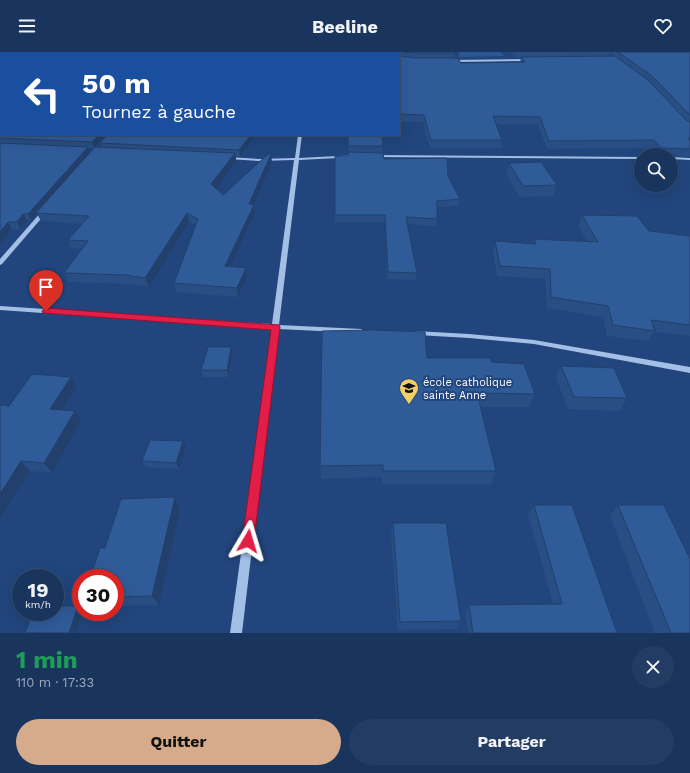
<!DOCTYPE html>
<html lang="fr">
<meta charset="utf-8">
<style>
body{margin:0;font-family:"Work Sans",sans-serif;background:#223c63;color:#f1f3f6;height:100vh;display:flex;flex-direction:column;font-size:15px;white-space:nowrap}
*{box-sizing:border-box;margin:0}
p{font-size:13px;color:#9faabc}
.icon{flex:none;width:22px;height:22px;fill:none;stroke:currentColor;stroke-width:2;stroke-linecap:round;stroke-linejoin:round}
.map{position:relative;height:581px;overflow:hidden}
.sheet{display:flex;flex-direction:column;background:#19345d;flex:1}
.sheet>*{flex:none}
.top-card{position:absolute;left:0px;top:0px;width:400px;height:84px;box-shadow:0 4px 16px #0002,0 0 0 1px #374f72;background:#1a4fa0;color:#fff;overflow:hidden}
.fabs{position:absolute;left:634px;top:96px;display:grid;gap:8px}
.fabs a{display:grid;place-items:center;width:44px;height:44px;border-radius:50%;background:#19345d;box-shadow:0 4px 16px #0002,0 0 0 1px #374f72;font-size:20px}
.speed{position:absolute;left:12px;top:517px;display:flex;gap:8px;font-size:20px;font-weight:700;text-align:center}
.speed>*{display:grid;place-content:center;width:52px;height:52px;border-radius:50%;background:#19345d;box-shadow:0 4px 16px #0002,0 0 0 1px #374f72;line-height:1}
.speed small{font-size:10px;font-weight:400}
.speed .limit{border:6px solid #d22;background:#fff;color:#111}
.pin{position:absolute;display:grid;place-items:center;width:34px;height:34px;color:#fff;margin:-41px -17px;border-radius:50% 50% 50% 0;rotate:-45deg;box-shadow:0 0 4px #0007}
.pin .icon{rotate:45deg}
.me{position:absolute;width:44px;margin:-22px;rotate:7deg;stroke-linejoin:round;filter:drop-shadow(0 0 3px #0008)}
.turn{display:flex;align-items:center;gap:14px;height:84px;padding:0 16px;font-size:18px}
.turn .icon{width:52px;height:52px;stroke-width:2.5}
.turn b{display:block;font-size:28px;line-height:34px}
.round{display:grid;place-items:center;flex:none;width:42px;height:42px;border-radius:21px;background:#223c63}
.summary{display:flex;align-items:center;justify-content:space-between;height:68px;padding:0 16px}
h1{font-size:24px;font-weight:700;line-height:30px;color:#1e9e55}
.action{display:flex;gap:8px;margin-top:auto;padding:8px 16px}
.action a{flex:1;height:46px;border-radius:24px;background:#d6ab8b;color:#111;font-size:16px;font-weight:700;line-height:46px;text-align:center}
.action a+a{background:#223c63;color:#f1f3f6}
header{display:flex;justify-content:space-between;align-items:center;height:52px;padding:0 16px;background:#19345d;font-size:18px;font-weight:700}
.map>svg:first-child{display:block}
.green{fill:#2b5694}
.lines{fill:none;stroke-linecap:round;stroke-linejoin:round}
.minor{fill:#a3bfe6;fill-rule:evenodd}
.wall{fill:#294e84;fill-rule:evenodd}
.shaded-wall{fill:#22406b}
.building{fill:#305b99;stroke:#22406b}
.route{fill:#e11d48;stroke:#92132f}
.labels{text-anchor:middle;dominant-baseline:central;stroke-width:4;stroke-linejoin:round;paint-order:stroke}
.poi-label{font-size:11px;fill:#fff;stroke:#21457c;text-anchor:start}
</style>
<header><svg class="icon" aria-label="menu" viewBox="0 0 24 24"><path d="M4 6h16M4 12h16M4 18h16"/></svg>Beeline<svg class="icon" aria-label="heart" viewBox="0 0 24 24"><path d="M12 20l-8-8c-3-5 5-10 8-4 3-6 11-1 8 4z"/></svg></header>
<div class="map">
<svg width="690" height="581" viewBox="0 0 690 581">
<rect width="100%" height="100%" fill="#21457c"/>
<path class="green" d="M 459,0 L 501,0 L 504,4 L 459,5 Z"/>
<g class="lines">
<path class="minor" d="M 302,0 L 304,0 L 304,1 L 302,1 Z
M 530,7 L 531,9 L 450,10 L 448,9 L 450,8 Z
M 298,83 L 302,83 L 299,106 L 357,103 L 359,104 L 357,105 L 299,108 L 279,273 L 361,277 L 364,279 L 361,281 L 278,277 L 242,581 L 230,581 L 272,277 L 0,258 L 0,254 L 272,272 L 294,108 L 259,109 L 228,107 L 226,106 L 228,105 L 259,107 L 295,106 Z
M 372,103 L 641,105 L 641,107 L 374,105 L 372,105 Z
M 671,105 L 690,106 L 690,108 L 671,107 Z
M 44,158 L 46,159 L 46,161 L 2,212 L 0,213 L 0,207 L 42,159 Z
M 415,279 L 469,282 L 534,288 L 690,315 L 690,321 L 534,292 L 469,286 L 417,283 L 414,281 Z"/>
</g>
<path class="wall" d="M 0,0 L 106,83 L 96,95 L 102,95 L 100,91 L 107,83 L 256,83 L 240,104 L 236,104 L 236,109 L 216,136 L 223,143 L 272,110 L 254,153 L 255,161 L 231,215 L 247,225 L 238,245 L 176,240 L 174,231 L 196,173 L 189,170 L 149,235 L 129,232 L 69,230 L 64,221 L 82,197 L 72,196 L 68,188 L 82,172 L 41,169 L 37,162 L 31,169 L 27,168 L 20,177 L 12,177 L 0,192 ZM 88,96 L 93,96 L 90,101 Z
M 343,0 L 454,0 L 454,6 L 461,11 L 520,10 L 521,6 L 516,6 L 511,0 L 610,0 L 608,4 L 614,4 L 610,0 L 690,0 L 690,105 L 671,104 L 671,103 L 657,103 L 651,96 L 547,97 L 538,72 L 496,72 L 502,88 L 501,96 L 430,96 L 423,70 L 399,70 L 399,1 Z
M 348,83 L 383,94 L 382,101 L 384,107 L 448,124 L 460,147 L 459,154 L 437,155 L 437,167 L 436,174 L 407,172 L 417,221 L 416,228 L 387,227 L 385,170 L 335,170 L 335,104 L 348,104 Z
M 509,111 L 557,133 L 553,144 L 520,145 L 506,122 Z
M 582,163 L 649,179 L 690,184 L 690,284 L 654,280 L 648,289 L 607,284 L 603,265 L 547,256 L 546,227 L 497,224 L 493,200 L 495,189 L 533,192 L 534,187 L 587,189 L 578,174 Z
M 233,302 L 228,325 L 203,325 L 201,318 Z
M 427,306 L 492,310 L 535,342 L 529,355 L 480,355 L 496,419 L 491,432 L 382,432 L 382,425 L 321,427 L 320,414 Z
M 561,314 L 627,346 L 620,359 L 568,357 L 556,326 Z
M 71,325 L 77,335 L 63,358 L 81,369 L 52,421 L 30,419 L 0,466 L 0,353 L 9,354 Z
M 186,395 L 179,417 L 146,415 L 142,409 Z
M 175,445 L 180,457 L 159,553 L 115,554 L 115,526 L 105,496 Z
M 534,453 L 617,581 L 468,581 L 465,561 L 469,553 L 553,552 L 528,463 Z
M 618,453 L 690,581 L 655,581 L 610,464 Z
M 393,471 L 461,569 L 457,577 L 398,578 L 391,482 Z"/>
<path class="shaded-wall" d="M 99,83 L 106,83 L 94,96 L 92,90 Z
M 251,83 L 256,83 L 240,104 L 239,98 Z
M 88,95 L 90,101 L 36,161 L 37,162 L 31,169 L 28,162 Z
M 235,101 L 236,109 L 213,141 L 211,132 Z
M 271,102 L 272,110 L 254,153 L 255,161 L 227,223 L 225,214 L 249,152 Z
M 187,161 L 189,170 L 149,235 L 145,226 Z
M 23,162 L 27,168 L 20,177 L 17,170 Z
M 8,170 L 12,177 L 0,192 L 0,180 Z
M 246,216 L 247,225 L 238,245 L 237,236 Z
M 231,295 L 233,302 L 228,325 L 227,318 Z
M 71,325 L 77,335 L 57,367 L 50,357 Z
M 75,359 L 81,369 L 52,421 L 44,411 Z
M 183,389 L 186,395 L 179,417 L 176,411 Z
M 21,409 L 30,419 L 0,466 L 0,442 Z
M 175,445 L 180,457 L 159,553 L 152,544 Z
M 78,554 L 81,556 L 81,560 L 83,560 L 76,581 L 69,581 Z"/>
<path class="building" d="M 0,0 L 278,0 L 277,1 L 1,1 L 1,83 L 99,83 L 92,90 L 0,86 Z
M 343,0 L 399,0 L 398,1 L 342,1 Z
M 404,0 L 454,0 L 454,1 L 416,1 Z
M 618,0 L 690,0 L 690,63 L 652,24 Z
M 399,4 L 416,6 L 458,6 L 461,11 L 525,10 L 521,5 L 615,4 L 648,28 L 685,67 L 690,70 L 690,86 L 688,86 L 690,89 L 690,97 L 661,96 L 654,88 L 549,89 L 540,65 L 493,64 L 502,88 L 431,88 L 424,63 L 399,62 Z
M 107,83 L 251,83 L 239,98 L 100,91 Z
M 348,83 L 382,83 L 383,94 L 348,94 Z
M 0,91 L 88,95 L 28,162 L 23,162 L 17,170 L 8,170 L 0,180 Z
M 95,95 L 235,101 L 211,132 L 223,143 L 268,102 L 271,102 L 249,152 L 254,153 L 225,214 L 246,216 L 237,236 L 174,231 L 198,167 L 187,161 L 145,226 L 126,223 L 64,221 L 88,189 L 68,188 L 89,164 L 36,161 Z
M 348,100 L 383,101 L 384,107 L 447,106 L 448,124 L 460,147 L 437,149 L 437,167 L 406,165 L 417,221 L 388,220 L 385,163 L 335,163 L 335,104 L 348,104 Z
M 541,110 L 557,133 L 523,134 L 509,111 Z
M 582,163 L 637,164 L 649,179 L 690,184 L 690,273 L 651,268 L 655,279 L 613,273 L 608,254 L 551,245 L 550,217 L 500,214 L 495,189 L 536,192 L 534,187 L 598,190 Z
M 375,278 L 425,280 L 427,306 L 490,306 L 492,310 L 524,312 L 535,342 L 477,341 L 496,419 L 383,419 L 383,413 L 320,414 L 322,279 Z
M 208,295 L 231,295 L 227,318 L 201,318 Z
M 561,314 L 614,316 L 627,346 L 574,345 Z
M 32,322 L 71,325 L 50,357 L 75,359 L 44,411 L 21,409 L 0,442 L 0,353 L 9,354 Z
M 150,388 L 183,389 L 176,411 L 142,409 Z
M 175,445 L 152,544 L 115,545 L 115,526 L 90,526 L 100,496 L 105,496 L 121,447 Z
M 534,453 L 572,453 L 617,581 L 473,581 L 469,553 L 562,552 Z
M 618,453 L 664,453 L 690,507 L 690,581 L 671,581 Z
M 393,471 L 446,471 L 461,569 L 400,570 Z
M 55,554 L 78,554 L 69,581 L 25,581 L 33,560 L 55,560 Z"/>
<path class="route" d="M 46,256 L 279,273 L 280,275 L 254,489 L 252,494 L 248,496 L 244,494 L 242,489 L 271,278 L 43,261 L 42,259 Z"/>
<defs>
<symbol id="university-pin" viewBox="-11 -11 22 30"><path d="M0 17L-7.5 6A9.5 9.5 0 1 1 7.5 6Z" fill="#f3d065" stroke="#21457c"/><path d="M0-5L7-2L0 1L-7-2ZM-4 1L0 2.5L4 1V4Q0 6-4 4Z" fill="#111"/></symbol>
</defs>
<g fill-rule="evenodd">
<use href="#university-pin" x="398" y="325" width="22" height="30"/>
</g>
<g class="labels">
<g class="poi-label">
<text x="423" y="330">école catholique<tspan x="423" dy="13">sainte Anne</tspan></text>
</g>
</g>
</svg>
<div class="fabs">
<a><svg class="icon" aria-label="search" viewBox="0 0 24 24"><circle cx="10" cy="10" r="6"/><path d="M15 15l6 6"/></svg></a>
</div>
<div class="speed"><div>19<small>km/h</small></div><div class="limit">30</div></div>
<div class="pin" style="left:46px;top:259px;background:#d93025"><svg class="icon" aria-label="arrive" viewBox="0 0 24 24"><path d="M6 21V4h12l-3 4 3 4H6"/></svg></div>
<svg class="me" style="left:248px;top:489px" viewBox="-20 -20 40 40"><path d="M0-17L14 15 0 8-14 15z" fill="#e11d48" stroke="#fff" stroke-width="4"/></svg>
<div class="top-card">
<div class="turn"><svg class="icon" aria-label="left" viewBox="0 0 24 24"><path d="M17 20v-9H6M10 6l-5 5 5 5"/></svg><div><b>50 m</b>Tournez à gauche</div></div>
</div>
</div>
<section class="sheet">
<div class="summary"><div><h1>1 min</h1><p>110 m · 17:33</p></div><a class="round"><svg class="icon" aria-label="close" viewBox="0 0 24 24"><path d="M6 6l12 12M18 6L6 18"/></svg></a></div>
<div class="action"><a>Quitter</a><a>Partager</a></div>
</section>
